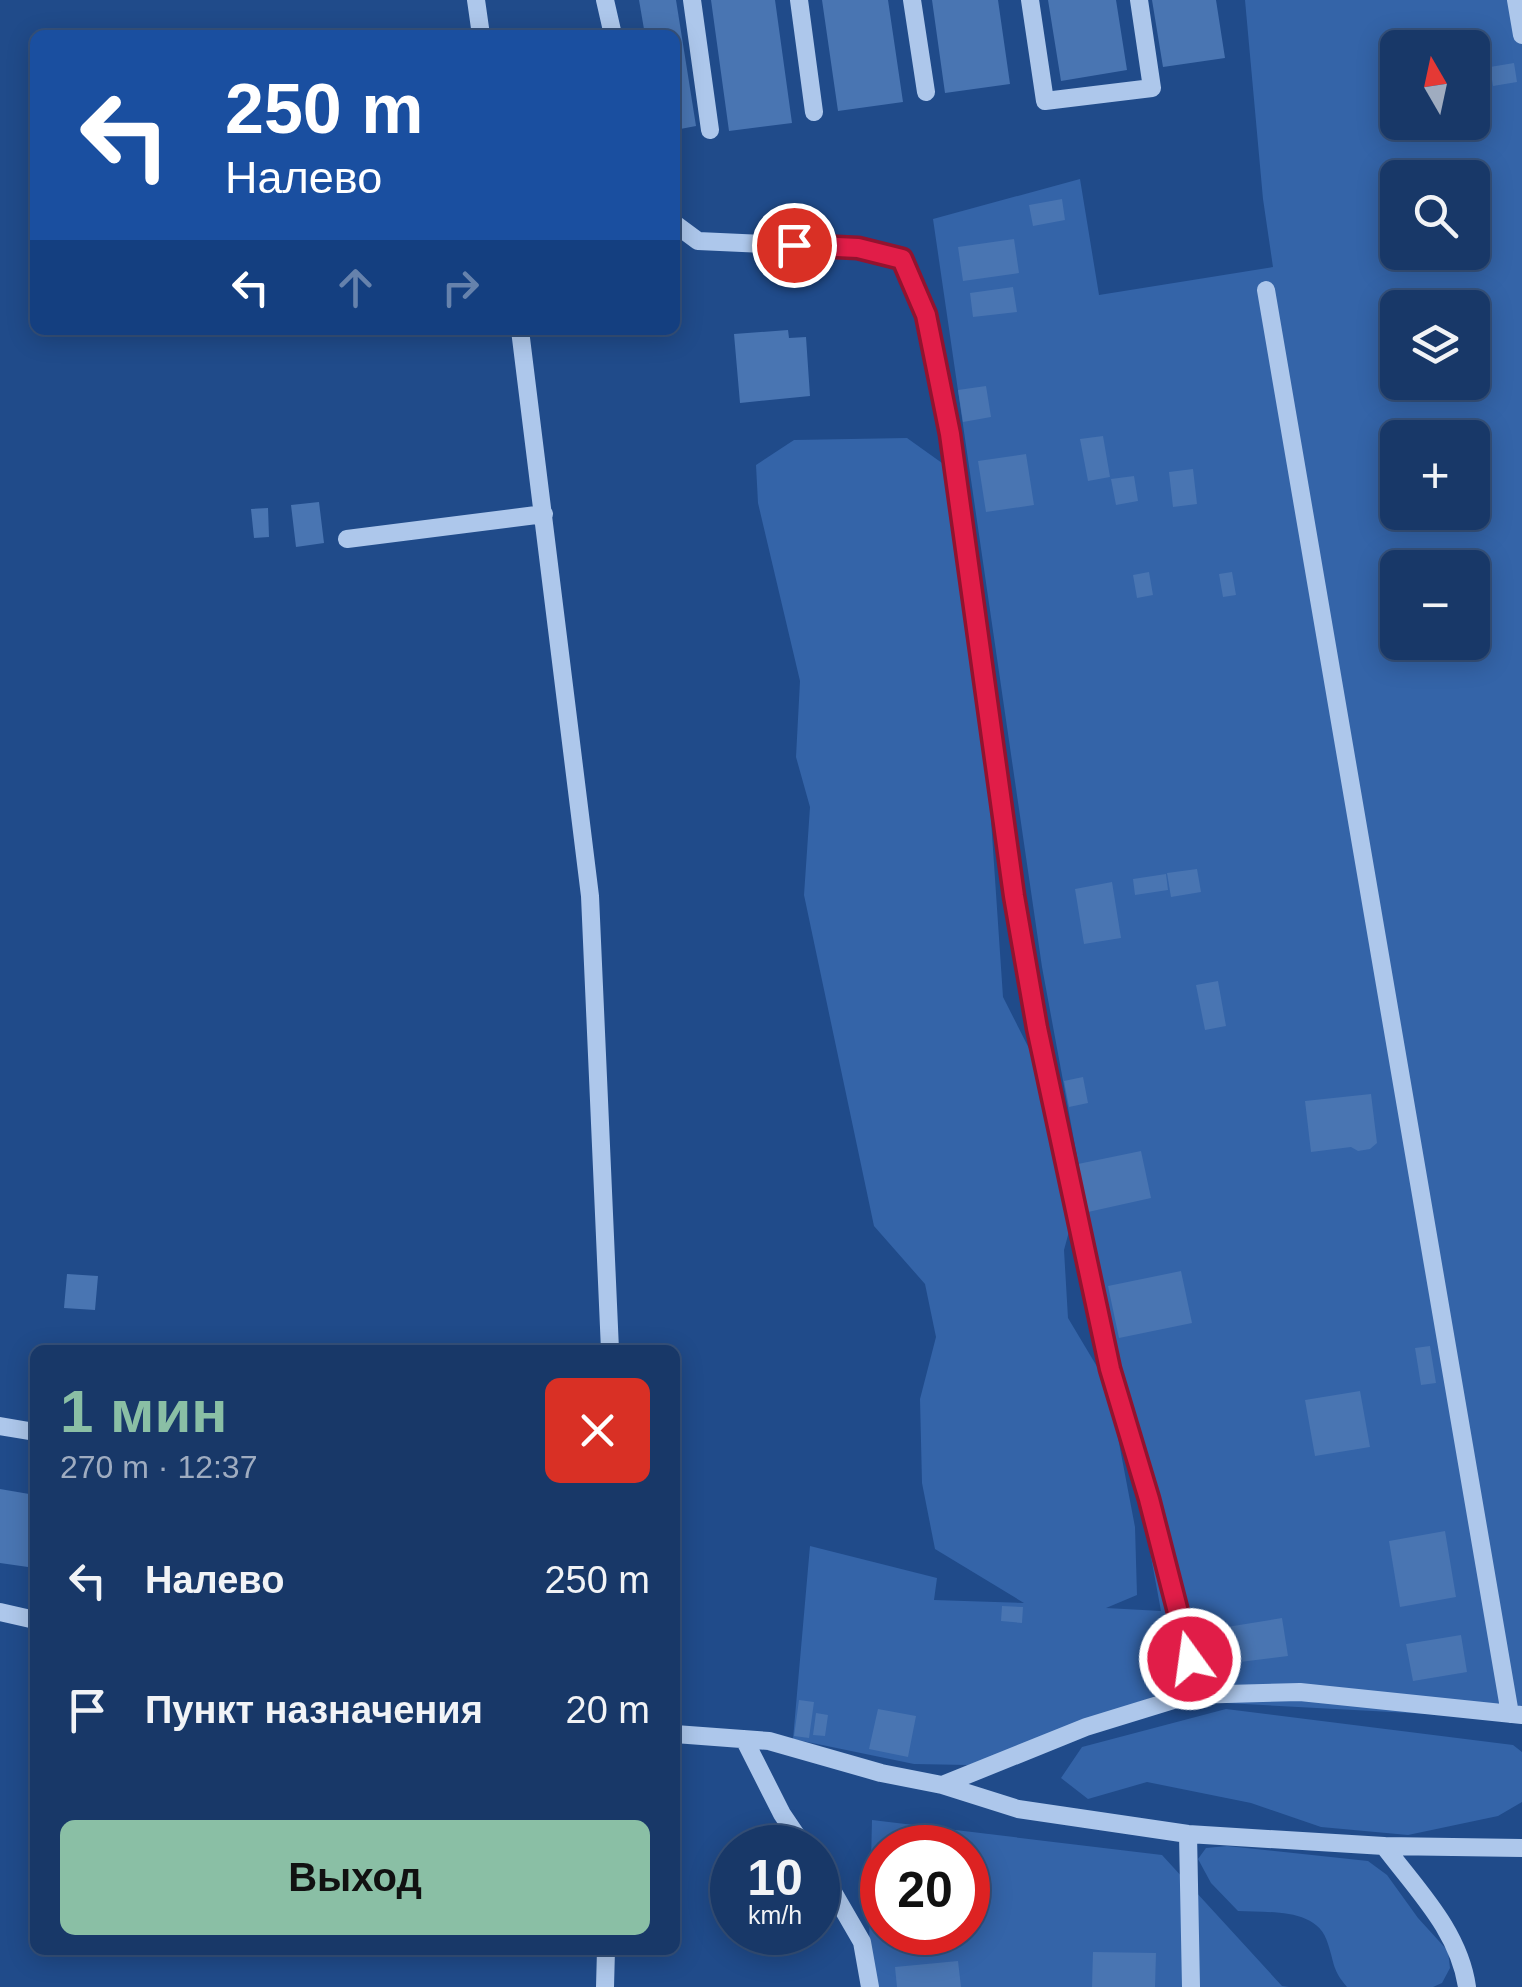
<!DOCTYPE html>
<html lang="ru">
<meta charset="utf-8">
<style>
body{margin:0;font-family:Arial,sans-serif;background:#213f6e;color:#f1f3f6;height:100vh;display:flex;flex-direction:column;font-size:38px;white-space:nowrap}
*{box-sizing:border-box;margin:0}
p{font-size:32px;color:#9facc0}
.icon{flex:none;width:55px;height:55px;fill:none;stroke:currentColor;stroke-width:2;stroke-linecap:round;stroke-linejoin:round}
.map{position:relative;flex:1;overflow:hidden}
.panel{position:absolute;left:30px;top:1345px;width:650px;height:610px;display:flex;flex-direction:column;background:#183868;border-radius:15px;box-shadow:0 5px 25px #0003,0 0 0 2px #36527c}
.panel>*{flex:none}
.top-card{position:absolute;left:30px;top:30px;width:650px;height:305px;border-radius:15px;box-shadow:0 5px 25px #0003,0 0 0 2px #36527c;background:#1a4fa0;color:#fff;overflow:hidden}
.needle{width:65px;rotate:351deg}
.tools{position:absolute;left:1380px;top:30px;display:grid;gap:20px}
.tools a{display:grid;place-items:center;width:110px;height:110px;border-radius:15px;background:#183868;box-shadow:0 5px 25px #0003,0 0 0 2px #36527c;font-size:50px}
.speed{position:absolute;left:710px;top:1825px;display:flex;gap:20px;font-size:50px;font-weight:700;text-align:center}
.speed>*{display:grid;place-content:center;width:130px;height:130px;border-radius:50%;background:#183868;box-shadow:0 5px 25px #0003,0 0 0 2px #36527c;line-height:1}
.speed small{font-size:25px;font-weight:400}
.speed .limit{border:15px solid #d22;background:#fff;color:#111}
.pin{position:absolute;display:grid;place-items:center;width:85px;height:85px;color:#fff;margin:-42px;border:5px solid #fff;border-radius:50%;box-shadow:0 2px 10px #0007}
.me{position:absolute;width:110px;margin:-55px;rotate:346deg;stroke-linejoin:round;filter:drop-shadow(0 0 8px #0008)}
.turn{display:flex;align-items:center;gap:35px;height:210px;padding:0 30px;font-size:45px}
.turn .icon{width:130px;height:130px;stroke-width:2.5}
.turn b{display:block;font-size:70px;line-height:85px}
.lanes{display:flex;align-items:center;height:95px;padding:0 30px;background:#0003;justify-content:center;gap:50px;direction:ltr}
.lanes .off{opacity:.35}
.round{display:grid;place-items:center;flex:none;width:105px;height:105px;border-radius:15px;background:#213f6e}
.head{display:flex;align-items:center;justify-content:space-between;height:170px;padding:0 30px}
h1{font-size:60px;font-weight:700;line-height:75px;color:#8abfa5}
.action{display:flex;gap:20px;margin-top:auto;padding:20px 30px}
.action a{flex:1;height:115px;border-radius:15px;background:#8abfa5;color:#111;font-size:40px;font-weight:700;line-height:115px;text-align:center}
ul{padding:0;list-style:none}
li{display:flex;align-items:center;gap:30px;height:130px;padding:0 30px}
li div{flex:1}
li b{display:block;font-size:38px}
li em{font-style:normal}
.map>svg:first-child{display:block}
.green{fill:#3464a8;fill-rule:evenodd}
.building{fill:#4975b2}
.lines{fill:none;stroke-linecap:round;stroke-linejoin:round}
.minor{stroke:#adc7eb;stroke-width:18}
.route-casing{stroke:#92132f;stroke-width:25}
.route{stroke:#e11d48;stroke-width:18}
</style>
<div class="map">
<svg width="1522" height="1987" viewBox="0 0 1522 1987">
<rect width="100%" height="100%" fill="#204b8a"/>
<path class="green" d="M 1245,0 L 1522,0 L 1522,1719 L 1207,1702 L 1158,1695 L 1002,1755 L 968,1765 L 914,1764 L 793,1739 L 810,1546 L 937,1578 L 934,1600 L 1024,1603 L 935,1549 L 922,1483 L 920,1399 L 936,1337 L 925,1284 L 874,1226 L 804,895 L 810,807 L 796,757 L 800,681 L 758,503 L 756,465 L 794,440 L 907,438 L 949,468 L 984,716 L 1003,997 L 1043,1076 L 1074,1213 L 1064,1250 L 1068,1318 L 1108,1385 L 1135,1527 L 1137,1595 L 1106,1608 L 1161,1611 L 1042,967 L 933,219 L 1080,179 L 1099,295 L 1273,267 L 1263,199 ZM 1398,48 L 1472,48 L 1472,122 L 1398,122 ZM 1398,178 L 1472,178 L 1472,252 L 1398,252 ZM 1398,308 L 1472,308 L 1472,382 L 1398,382 ZM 1398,438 L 1472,438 L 1472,512 L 1398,512 ZM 1398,568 L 1472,568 L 1472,642 L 1398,642 Z
M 1226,1709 L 1513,1745 L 1522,1752 L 1522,1802 L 1498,1816 L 1408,1835 L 1321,1827 L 1251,1803 L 1147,1782 L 1088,1799 L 1061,1778 L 1082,1747 Z
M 872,1820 L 1162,1855 L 1282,1986 L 1289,1987 L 868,1987 ZM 882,1848 L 968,1848 L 968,1932 L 882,1932 Z
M 1227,1846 L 1368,1861 L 1387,1875 L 1418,1918 L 1448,1951 L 1450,1968 L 1442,1983 L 1433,1987 L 1347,1987 C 1332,1969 1335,1965 1328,1944 C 1318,1907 1268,1913 1238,1911 L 1211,1883 L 1198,1859 L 1206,1848 Z"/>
<path class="building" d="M 639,0 L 676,0 L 696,126 L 675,130 L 675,35 L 645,35 Z
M 711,0 L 775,0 L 792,123 L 729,131 Z
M 822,0 L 888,0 L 903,102 L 838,111 Z
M 932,0 L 998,0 L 1010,84 L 945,93 Z
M 1048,0 L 1116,0 L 1127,70 L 1061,81 Z
M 1152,0 L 1216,0 L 1225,58 L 1163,67 Z
M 1514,63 L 1517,82 L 1493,86 L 1490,67 Z
M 1062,199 L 1065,220 L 1033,226 L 1029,205 Z
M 1014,239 L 1019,273 L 963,281 L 958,247 Z
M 1013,287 L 1017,312 L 973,317 L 970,293 Z
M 788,330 L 789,338 L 806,337 L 810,396 L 740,403 L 734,334 Z
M 986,386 L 991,417 L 963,422 L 958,390 Z
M 1103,436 L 1110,477 L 1088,481 L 1080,439 Z
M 1026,454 L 1034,505 L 986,512 L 978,461 Z
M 1193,469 L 1197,504 L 1173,507 L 1169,472 Z
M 1134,476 L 1138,501 L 1116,505 L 1111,479 Z
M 319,502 L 324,543 L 296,547 L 291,505 Z
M 268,508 L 269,537 L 254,538 L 251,509 Z
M 1149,572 L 1153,595 L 1137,598 L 1133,575 Z
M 1232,572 L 1236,595 L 1223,597 L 1219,574 Z
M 1197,869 L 1201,892 L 1171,897 L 1167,873 Z
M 1166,874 L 1168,890 L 1135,895 L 1133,879 Z
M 1112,882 L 1121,938 L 1084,944 L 1075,889 Z
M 1218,981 L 1226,1026 L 1205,1030 L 1196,985 Z
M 1083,1077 L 1088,1103 L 1069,1107 L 1064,1081 Z
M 1371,1094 L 1377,1143 L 1370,1149 L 1358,1151 L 1351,1147 L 1311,1152 L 1305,1101 Z
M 1141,1151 L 1151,1198 L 1088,1212 L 1078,1164 Z
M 1181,1271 L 1192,1323 L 1119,1338 L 1108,1286 Z
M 67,1274 L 98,1276 L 95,1310 L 64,1308 Z
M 1430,1346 L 1436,1383 L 1421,1385 L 1415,1348 Z
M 1360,1391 L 1370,1447 L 1315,1456 L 1305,1400 Z
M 0,1489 L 35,1495 L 35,1568 L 0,1563 Z
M 1445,1531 L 1456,1597 L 1400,1607 L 1389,1541 Z
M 1002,1606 L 1023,1607 L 1022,1623 L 1001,1621 Z
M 1282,1618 L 1288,1656 L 1232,1663 L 1227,1627 Z
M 1461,1635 L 1467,1672 L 1413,1681 L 1406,1644 Z
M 799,1700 L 814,1702 L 809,1738 L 794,1736 Z
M 878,1709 L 916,1716 L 908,1757 L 869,1749 Z
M 816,1713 L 828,1715 L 825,1736 L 813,1735 Z
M 952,1832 L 953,1848 L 887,1848 L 886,1836 Z
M 1093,1952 L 1156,1953 L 1155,1987 L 1092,1987 Z
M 958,1961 L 961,1987 L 897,1987 L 895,1967 Z"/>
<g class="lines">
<path class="minor" d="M 476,0 L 481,35
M 605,0 L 613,35
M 692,0 L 710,130
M 799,0 L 814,112
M 912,0 L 926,92
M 1030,0 L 1045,101 L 1152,88 L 1139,0
M 1516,0 L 1522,35
M 675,224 L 698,241 L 858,248 L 902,259 L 927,315 L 950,434 L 1014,896 L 1037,1028 L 1111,1369 L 1149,1499 L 1190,1659 L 1190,1695
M 1266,290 L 1510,1714
M 520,330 L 590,896 L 610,1350
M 347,539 L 544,514
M 0,1426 L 35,1432
M 0,1612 L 35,1620
M 675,1734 L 769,1741 L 881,1773 L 942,1785 L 1018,1809 L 1188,1834 L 1384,1846 L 1522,1848
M 744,1739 L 782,1814 L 805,1848
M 942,1785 L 1086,1727 L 1190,1695 L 1300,1692 L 1522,1715
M 1188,1834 L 1191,1987
M 1384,1846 C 1417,1890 1459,1931 1467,1987
M 818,1866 L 862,1942 L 870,1987
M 605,1987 L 606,1950"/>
</g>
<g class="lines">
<defs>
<path id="route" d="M 794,245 L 858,248 L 902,259 L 926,315 L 950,434 L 1014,896 L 1037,1028 L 1110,1369 L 1149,1499 L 1190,1659"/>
</defs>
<use href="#route" class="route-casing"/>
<use href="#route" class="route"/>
</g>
</svg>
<div class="tools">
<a><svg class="needle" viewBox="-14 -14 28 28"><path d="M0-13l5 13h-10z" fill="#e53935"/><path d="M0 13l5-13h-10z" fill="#9facc0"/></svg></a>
<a><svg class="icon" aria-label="search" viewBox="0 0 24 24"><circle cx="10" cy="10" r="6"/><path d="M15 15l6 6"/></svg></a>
<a><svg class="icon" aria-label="layers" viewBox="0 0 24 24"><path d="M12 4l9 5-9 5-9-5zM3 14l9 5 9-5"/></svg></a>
<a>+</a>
<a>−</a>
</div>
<div class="speed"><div>10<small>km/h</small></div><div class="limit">20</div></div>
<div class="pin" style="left:794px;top:245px;background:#d93025"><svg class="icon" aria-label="arrive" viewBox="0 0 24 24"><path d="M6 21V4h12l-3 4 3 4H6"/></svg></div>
<svg class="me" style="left:1190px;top:1659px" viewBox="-20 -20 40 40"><circle r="17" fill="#e11d48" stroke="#fff" stroke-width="3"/><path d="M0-11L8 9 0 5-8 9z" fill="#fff"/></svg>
<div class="top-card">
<div class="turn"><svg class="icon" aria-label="left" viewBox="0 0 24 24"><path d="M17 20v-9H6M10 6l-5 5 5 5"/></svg><div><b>250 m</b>Налево</div></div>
<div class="lanes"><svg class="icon" aria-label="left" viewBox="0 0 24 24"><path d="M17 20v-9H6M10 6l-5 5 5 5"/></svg><svg class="icon off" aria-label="ahead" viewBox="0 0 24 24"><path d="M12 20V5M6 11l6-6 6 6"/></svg><svg class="icon off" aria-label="right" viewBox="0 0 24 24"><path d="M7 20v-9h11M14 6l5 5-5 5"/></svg></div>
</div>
<section class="panel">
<div class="head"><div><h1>1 мин</h1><p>270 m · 12:37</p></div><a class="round" style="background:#d93025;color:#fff"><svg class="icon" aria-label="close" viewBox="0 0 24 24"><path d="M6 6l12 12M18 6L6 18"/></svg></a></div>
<ul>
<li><svg class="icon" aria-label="left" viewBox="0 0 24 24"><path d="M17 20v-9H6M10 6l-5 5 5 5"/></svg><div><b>Налево</b></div><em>250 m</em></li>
<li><svg class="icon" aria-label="arrive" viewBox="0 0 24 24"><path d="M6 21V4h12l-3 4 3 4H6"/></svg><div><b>Пункт назначения</b></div><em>20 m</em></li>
</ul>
<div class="action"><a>Выход</a></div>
</section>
</div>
